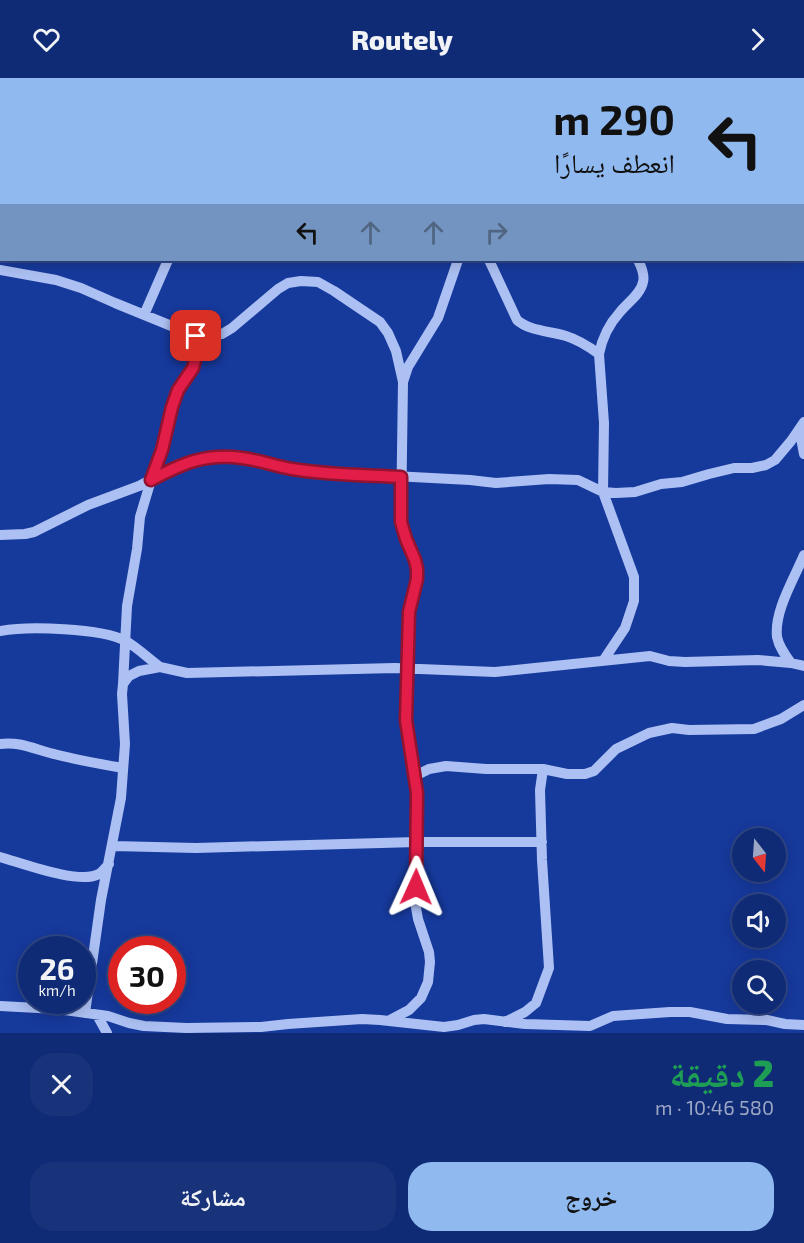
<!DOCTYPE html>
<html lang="ar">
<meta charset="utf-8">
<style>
body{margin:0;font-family:"Exo 2","Noto Naskh Arabic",sans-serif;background:#19337a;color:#f1f3f6;direction:rtl;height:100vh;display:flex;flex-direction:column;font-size:22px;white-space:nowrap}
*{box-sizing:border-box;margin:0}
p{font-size:20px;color:#9ca7c5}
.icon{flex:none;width:33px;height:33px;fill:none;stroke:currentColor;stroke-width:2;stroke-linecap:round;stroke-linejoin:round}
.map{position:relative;height:955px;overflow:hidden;direction:ltr}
.side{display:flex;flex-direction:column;background:#102b75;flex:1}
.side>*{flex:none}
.banner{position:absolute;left:0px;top:0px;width:804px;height:183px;box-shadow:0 3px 15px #0003,0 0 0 2px #304787;direction:rtl;background:#90b9f0;color:#111;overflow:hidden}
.needle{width:39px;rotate:163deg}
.buttons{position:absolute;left:732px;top:750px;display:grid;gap:12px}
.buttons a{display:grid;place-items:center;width:54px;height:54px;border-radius:50%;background:#102b75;box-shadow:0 3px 15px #0003,0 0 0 2px #304787;font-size:30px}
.speed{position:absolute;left:18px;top:858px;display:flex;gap:12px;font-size:30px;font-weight:700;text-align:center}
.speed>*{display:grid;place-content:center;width:78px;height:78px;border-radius:50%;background:#102b75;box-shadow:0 3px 15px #0003,0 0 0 2px #304787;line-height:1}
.speed small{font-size:15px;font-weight:400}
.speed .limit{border:9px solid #d22;background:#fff;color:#111}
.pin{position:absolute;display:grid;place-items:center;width:51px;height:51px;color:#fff;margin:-26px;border-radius:12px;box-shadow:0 3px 9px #0006}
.me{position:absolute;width:66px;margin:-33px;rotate:1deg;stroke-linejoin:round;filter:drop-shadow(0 0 4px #0008)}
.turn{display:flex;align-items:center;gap:21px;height:126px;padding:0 30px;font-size:27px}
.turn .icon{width:78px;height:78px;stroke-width:2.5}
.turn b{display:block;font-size:42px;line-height:51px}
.lanes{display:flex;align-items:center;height:57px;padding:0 30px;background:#0003;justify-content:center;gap:30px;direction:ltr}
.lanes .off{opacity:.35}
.round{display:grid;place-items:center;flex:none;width:63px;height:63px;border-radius:24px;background:#19337a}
.headline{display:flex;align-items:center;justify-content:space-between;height:102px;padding:0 30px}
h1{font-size:36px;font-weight:800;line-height:45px;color:#1e9e55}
.primary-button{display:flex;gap:12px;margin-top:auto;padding:12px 30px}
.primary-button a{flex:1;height:69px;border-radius:24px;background:#90b9f0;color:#111;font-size:24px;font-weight:800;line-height:69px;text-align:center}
.primary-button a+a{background:#19337a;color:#f1f3f6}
header{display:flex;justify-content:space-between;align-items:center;height:78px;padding:0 30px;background:#102b75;font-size:27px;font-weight:800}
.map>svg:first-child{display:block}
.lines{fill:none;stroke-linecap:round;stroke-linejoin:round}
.minor{stroke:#acc0f3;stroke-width:10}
.route-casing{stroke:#92132f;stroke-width:15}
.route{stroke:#e11d48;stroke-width:10}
</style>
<header><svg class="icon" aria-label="forward" viewBox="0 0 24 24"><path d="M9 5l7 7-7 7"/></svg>Routely<svg class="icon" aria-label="heart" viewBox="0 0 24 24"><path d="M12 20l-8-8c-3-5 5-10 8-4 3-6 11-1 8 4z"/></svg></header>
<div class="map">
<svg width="804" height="955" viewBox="0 0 804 955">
<rect width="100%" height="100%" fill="#16399c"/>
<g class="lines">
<path class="minor" d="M 10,0 L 15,2
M 382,0 L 382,2
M 533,0 L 533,2
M 701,0 L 702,2
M 24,2 L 25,0
M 111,2 L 111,0
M 204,2 L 204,0
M 593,2 L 593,0
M 0,85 L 2,80
M 0,115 L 2,115
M 489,182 L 517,242 C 529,253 550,253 566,258 C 579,262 588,268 599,276
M 0,192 L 56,202 L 81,210 L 115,225 L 196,258 L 222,256 L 232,250 L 278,211 L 288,205 L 301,203 L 318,204 L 334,213 L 380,244 L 388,255 L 396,273 L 403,304
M 144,237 L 168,182
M 801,349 L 801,360 L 804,376
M 0,457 L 25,456 L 34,454 L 88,427 L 139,408 L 171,391 L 200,380 L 219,378 L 243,380 L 292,391 L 336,395 L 470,402 L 496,405 L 549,401 L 578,402 L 603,414 L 616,415 L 635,414 L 661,406 L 682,404 L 709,396 L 734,390 L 752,390 L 766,387 L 775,382 L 791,363 L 804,344
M 0,553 C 28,548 101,550 126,563 C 138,570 149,581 160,589
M 603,583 L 625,550 L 634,523 L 634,499 L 603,414 L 604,345 L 599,276 C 602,261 610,245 620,234 C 627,225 641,216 643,204 C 645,197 641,188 638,182
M 791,585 C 785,577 779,569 777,559 C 774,533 794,501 804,477
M 123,606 L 127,528 L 137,471 L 140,439 L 151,402 L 162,372 L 172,329 L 178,312 L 193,289 L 197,274 L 196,258
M 0,666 C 20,663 36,672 54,676 C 77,682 100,686 123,690
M 415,698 L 429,691 L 446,688 L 486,691 L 543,691
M 113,768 L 196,770 L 417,764 L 542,764
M 0,779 C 22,785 79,807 99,796 C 102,794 106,789 109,786
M 0,928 L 57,931 L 108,938 L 129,945 L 144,948 L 186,950 L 261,949 L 288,946 L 362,941 L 380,942 L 444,949 L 458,947 L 474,942 L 484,941 L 525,946 L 590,948 L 613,938 L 670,934 L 690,934 L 727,941 L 767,942 L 785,946 L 804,947
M 85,935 L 101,822 L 121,720 L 125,666 L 122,616 L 123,606 L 129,598 L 139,593 L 160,589 L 187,595 L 395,590 L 495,594 L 650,578 L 669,583 L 685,584 L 758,582 L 791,585 L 804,588
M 97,937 L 107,955
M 390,942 L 409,932 L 421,920 L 428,904 L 430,884 L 429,874 L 418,841 L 415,824 L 417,715 L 406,642 L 409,534 L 414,515 L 417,491 L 415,482 L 406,461 L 401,444 L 403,304 L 408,289 L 438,240 L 458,182
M 505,944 L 525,934 L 536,925 L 549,890 L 542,782 L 540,712 L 543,691 L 567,696 L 585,696 L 594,693 L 616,671 L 649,655 L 672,650 L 689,652 L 754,651 L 781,641 L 804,627"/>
</g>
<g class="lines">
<defs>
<path id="route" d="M 196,258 L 197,274 L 193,290 L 178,312 L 172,329 L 162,372 L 151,402 C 183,385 206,375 242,380 C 259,382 275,388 292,391 C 328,397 365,397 401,399 L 401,444 L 406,461 L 415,482 L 417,491 L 417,501 L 409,534 L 406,642 L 417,715 L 416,809"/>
</defs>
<use href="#route" class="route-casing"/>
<use href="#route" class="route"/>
</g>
</svg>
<div class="buttons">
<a><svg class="needle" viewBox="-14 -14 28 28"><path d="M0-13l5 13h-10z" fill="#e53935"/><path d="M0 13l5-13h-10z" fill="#9ca7c5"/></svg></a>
<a><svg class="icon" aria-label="sound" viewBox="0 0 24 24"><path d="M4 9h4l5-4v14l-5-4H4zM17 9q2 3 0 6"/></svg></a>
<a><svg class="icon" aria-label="search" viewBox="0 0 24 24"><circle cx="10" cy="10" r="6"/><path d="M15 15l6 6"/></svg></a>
</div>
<div class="speed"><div>26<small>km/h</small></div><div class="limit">30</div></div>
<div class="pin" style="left:196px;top:258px;background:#d93025"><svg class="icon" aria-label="arrive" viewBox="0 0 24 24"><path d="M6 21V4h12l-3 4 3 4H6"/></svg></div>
<svg class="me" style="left:416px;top:809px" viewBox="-20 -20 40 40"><path d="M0-17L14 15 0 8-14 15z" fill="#e11d48" stroke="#fff" stroke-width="4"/></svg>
<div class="banner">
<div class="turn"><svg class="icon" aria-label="left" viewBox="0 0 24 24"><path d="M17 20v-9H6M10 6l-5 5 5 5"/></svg><div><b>290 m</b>انعطف يسارًا</div></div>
<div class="lanes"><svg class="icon" aria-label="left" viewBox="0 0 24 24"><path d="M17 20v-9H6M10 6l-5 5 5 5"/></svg><svg class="icon off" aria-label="ahead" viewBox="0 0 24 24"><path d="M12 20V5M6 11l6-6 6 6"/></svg><svg class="icon off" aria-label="ahead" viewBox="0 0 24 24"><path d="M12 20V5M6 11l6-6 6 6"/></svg><svg class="icon off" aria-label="right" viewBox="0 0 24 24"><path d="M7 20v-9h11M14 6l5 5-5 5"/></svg></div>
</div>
</div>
<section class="side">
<div class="headline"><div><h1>2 دقيقة</h1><p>580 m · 10:46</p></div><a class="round"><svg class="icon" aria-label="close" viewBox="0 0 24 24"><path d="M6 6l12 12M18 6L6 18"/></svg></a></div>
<div class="primary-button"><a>خروج</a><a>مشاركة</a></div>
</section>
